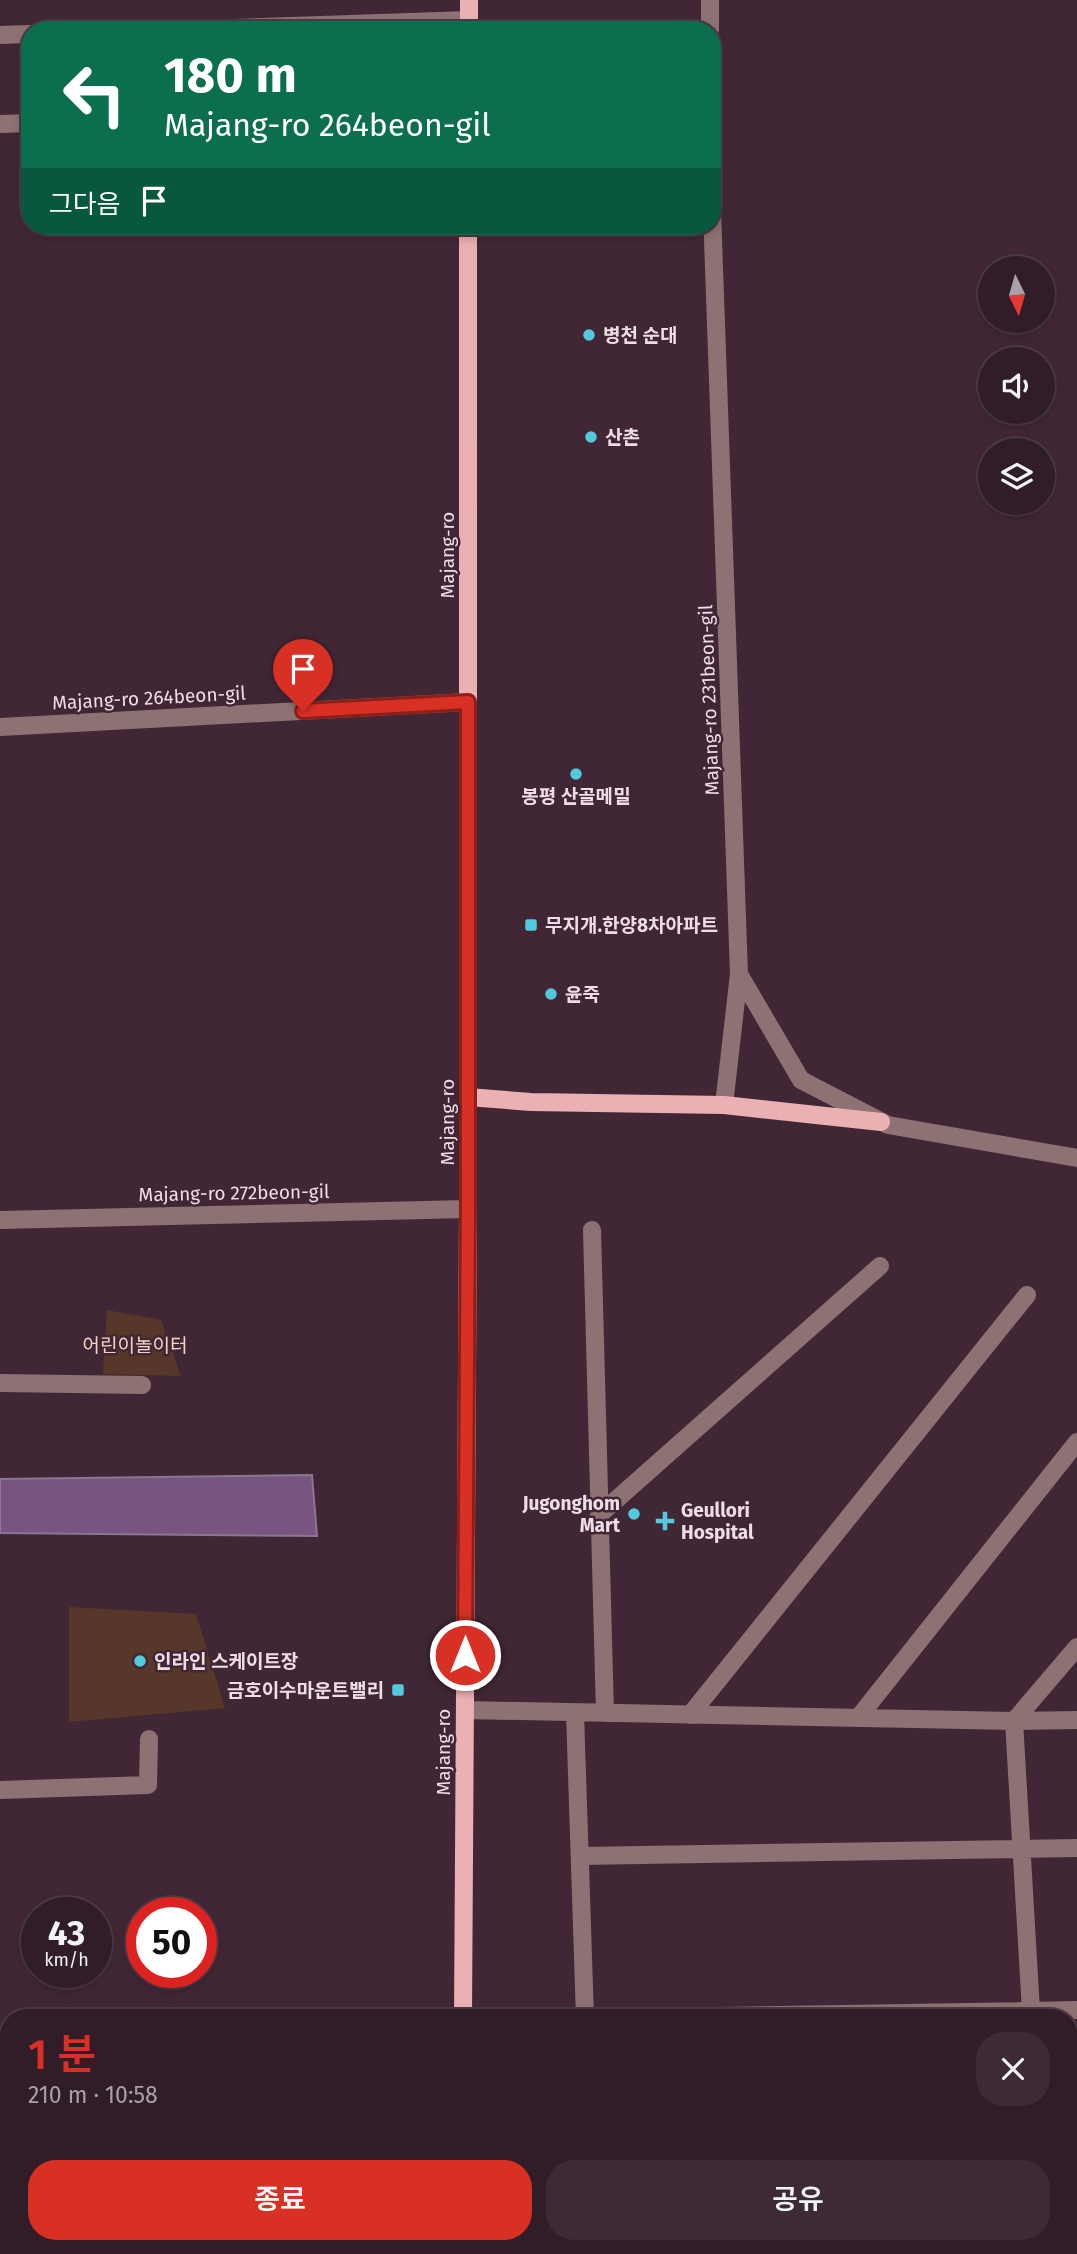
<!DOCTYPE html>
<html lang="ko">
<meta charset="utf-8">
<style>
body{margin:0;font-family:"Fira Sans","Noto Sans KR",sans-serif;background:#3d2a34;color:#f1f3f6;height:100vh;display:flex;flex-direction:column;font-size:26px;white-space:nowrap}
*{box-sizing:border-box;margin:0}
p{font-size:23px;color:#a8a2a8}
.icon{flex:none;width:38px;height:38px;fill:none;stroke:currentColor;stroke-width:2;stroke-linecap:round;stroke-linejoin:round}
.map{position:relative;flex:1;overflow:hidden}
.details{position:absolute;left:0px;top:2009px;width:1078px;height:245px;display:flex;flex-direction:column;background:#311d28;border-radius:28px 28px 0 0;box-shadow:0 4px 10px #0003,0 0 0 2px #4c3b45}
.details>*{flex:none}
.banner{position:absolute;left:21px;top:21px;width:700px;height:214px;border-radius:28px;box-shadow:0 4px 10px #0003,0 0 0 2px #4c3b45;background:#0b6e4f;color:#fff;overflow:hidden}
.needle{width:46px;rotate:175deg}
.tools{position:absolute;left:978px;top:256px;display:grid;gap:14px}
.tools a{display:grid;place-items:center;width:77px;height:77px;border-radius:50%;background:#311d28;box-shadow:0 4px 10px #0003,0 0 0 2px #4c3b45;font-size:35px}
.speed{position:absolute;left:21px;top:1897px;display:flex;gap:14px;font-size:35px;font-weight:700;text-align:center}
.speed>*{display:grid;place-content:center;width:91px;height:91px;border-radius:50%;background:#311d28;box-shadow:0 4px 10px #0003,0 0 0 2px #4c3b45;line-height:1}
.speed small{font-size:18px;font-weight:400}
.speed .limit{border:10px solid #d22;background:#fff;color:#111}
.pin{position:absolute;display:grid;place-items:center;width:60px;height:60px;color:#fff;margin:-72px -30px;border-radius:50% 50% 50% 0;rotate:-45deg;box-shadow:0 0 7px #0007}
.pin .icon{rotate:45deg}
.me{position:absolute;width:77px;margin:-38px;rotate:0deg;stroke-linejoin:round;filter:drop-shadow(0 0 5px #0008)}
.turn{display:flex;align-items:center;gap:24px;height:147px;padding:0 28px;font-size:32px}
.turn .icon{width:91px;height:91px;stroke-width:2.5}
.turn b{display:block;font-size:49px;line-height:60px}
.then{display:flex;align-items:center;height:66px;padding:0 28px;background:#0003;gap:14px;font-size:26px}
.round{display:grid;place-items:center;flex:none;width:74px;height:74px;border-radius:28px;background:#3d2a34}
.headline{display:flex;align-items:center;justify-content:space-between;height:119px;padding:0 28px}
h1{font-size:42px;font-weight:600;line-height:52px;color:#d93025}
.cta{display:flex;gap:14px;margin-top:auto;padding:14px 28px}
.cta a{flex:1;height:80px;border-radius:28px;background:#d93025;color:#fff;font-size:28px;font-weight:600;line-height:80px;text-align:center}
.cta a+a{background:#3d2a34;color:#f1f3f6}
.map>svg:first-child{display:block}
.green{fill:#57372a}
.water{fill:url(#water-rules)}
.building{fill:#785481;stroke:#8b7790;stroke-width:2}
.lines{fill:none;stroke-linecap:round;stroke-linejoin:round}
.minor{stroke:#8e7172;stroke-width:18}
.major{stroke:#ebb0b3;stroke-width:18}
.route-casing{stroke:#8d1f18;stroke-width:18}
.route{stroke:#d93025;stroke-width:12}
.poi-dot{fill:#53cadc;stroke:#412735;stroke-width:2.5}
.labels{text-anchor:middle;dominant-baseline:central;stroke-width:5;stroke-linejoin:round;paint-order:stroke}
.poi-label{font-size:19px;font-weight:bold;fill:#eedde5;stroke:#412735;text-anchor:start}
.street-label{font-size:19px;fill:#eedde5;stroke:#412735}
.park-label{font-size:19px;fill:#f6d2c4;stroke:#412735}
</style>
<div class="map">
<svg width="1077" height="2254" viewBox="0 0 1077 2254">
<defs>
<pattern id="water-rules" width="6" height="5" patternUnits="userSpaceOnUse" patternTransform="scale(1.75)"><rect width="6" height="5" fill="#594f81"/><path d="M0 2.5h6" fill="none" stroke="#716893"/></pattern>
</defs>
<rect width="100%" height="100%" fill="#412735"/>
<path class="green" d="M 107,1310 L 161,1320 L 181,1376 L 103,1374 Z
M 69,1607 L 196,1614 L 225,1708 L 69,1722 Z"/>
<path class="water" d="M 89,2007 L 89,2018 L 26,2018 L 27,2010 Z"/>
<path class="building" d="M 312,1475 L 317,1536 L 0,1533 L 0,1479 Z"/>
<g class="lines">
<path class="minor" d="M 171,30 L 469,20
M 710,30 L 710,0
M 0,35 L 30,34
M 0,124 L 30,123
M 712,211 L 739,974 L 801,1080 L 888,1125 L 1077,1158
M 0,727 L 468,702
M 724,1105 L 739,974
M 0,1220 L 468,1209
M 592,1230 L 605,1713
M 0,1383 L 142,1385
M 599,1515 L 880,1266
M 465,1710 L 1014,1721 L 1031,2011 L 594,2018
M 575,1713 L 585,2018
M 690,1715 L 1027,1295
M 858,1718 L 1077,1442
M 1014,1721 L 1077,1647
M 1014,1721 L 1077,1720
M 0,1790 L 148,1785 L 149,1739
M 580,1856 L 1077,1848
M 1031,2011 L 1077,2010
M 0,2154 L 9,2154
M 1069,2170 L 1077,2170
M 880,2245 L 880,2254"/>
<path class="major" d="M 469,30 L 469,0
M 468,1097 L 531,1102 L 724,1105 L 881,1122
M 463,2018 L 468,1209 L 468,226
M 461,2254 L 461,2245"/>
</g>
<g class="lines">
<defs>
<path id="route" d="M 303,711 L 468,702 L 468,1209 L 465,1655"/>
</defs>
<use href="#route" class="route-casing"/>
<use href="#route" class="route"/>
</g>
<g class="poi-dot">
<circle cx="589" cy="335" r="7"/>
<circle cx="591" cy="437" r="7"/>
<circle cx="576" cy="774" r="7"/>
<rect x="524" y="918" width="14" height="14" rx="3.5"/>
<circle cx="551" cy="994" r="7"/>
<circle cx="634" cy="1514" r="7"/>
<path d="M661.5 1510.5h7v7h7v7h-7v7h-7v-7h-7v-7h7z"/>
<circle cx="140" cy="1661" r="7"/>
<rect x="391" y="1683" width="14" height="14" rx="3.5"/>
</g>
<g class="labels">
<g class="poi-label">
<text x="603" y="335">병천 순대</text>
<text x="605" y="437">산촌</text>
<text x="576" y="796" text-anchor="middle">봉평 산골메밀</text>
<text x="545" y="925">무지개.한양8차아파트</text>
<text x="565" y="994">윤죽</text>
<text x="620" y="1503" text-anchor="end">Jugonghom<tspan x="620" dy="22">Mart</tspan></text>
<text x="681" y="1510">Geullori<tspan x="681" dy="22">Hospital</tspan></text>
<text x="154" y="1661">인라인 스케이트장</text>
<text x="384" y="1690" text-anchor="end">금호이수마운트밸리</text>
</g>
<g class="street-label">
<text transform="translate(447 555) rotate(-90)">Majang-ro</text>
<text transform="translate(149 698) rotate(-3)">Majang-ro 264beon-gil</text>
<text transform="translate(709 700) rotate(-92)">Majang-ro 231beon-gil</text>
<text transform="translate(447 1122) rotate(-90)">Majang-ro</text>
<text transform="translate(234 1193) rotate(-1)">Majang-ro 272beon-gil</text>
<text transform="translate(443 1752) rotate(-90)">Majang-ro</text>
</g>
<g class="park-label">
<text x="135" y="1345">어린이놀이터</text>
</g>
</g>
</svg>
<div class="tools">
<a><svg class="needle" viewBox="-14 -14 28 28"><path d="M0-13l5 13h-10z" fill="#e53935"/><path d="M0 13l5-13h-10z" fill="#a8a2a8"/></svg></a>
<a><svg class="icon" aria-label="sound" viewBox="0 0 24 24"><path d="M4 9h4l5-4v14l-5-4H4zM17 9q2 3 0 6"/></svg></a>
<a><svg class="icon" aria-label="layers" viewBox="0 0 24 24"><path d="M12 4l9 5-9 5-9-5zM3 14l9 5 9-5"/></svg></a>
</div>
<div class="speed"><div>43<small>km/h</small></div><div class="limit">50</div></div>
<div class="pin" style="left:303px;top:711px;background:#d93025"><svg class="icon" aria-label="arrive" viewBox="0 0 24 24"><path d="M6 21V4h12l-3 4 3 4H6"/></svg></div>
<svg class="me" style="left:465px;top:1655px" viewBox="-20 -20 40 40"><circle r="17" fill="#d93025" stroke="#fff" stroke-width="3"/><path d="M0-11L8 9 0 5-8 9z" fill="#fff"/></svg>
<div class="banner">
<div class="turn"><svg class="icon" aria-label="left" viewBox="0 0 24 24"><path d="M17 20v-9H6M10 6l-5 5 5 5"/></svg><div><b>180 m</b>Majang-ro 264beon-gil</div></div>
<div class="then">그다음<svg class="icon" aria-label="arrive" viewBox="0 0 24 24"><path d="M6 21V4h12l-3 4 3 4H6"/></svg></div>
</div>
<section class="details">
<div class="headline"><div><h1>1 분</h1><p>210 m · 10:58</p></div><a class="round"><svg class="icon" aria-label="close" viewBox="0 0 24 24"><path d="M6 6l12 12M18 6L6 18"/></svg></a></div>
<div class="cta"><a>종료</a><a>공유</a></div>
</section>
</div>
